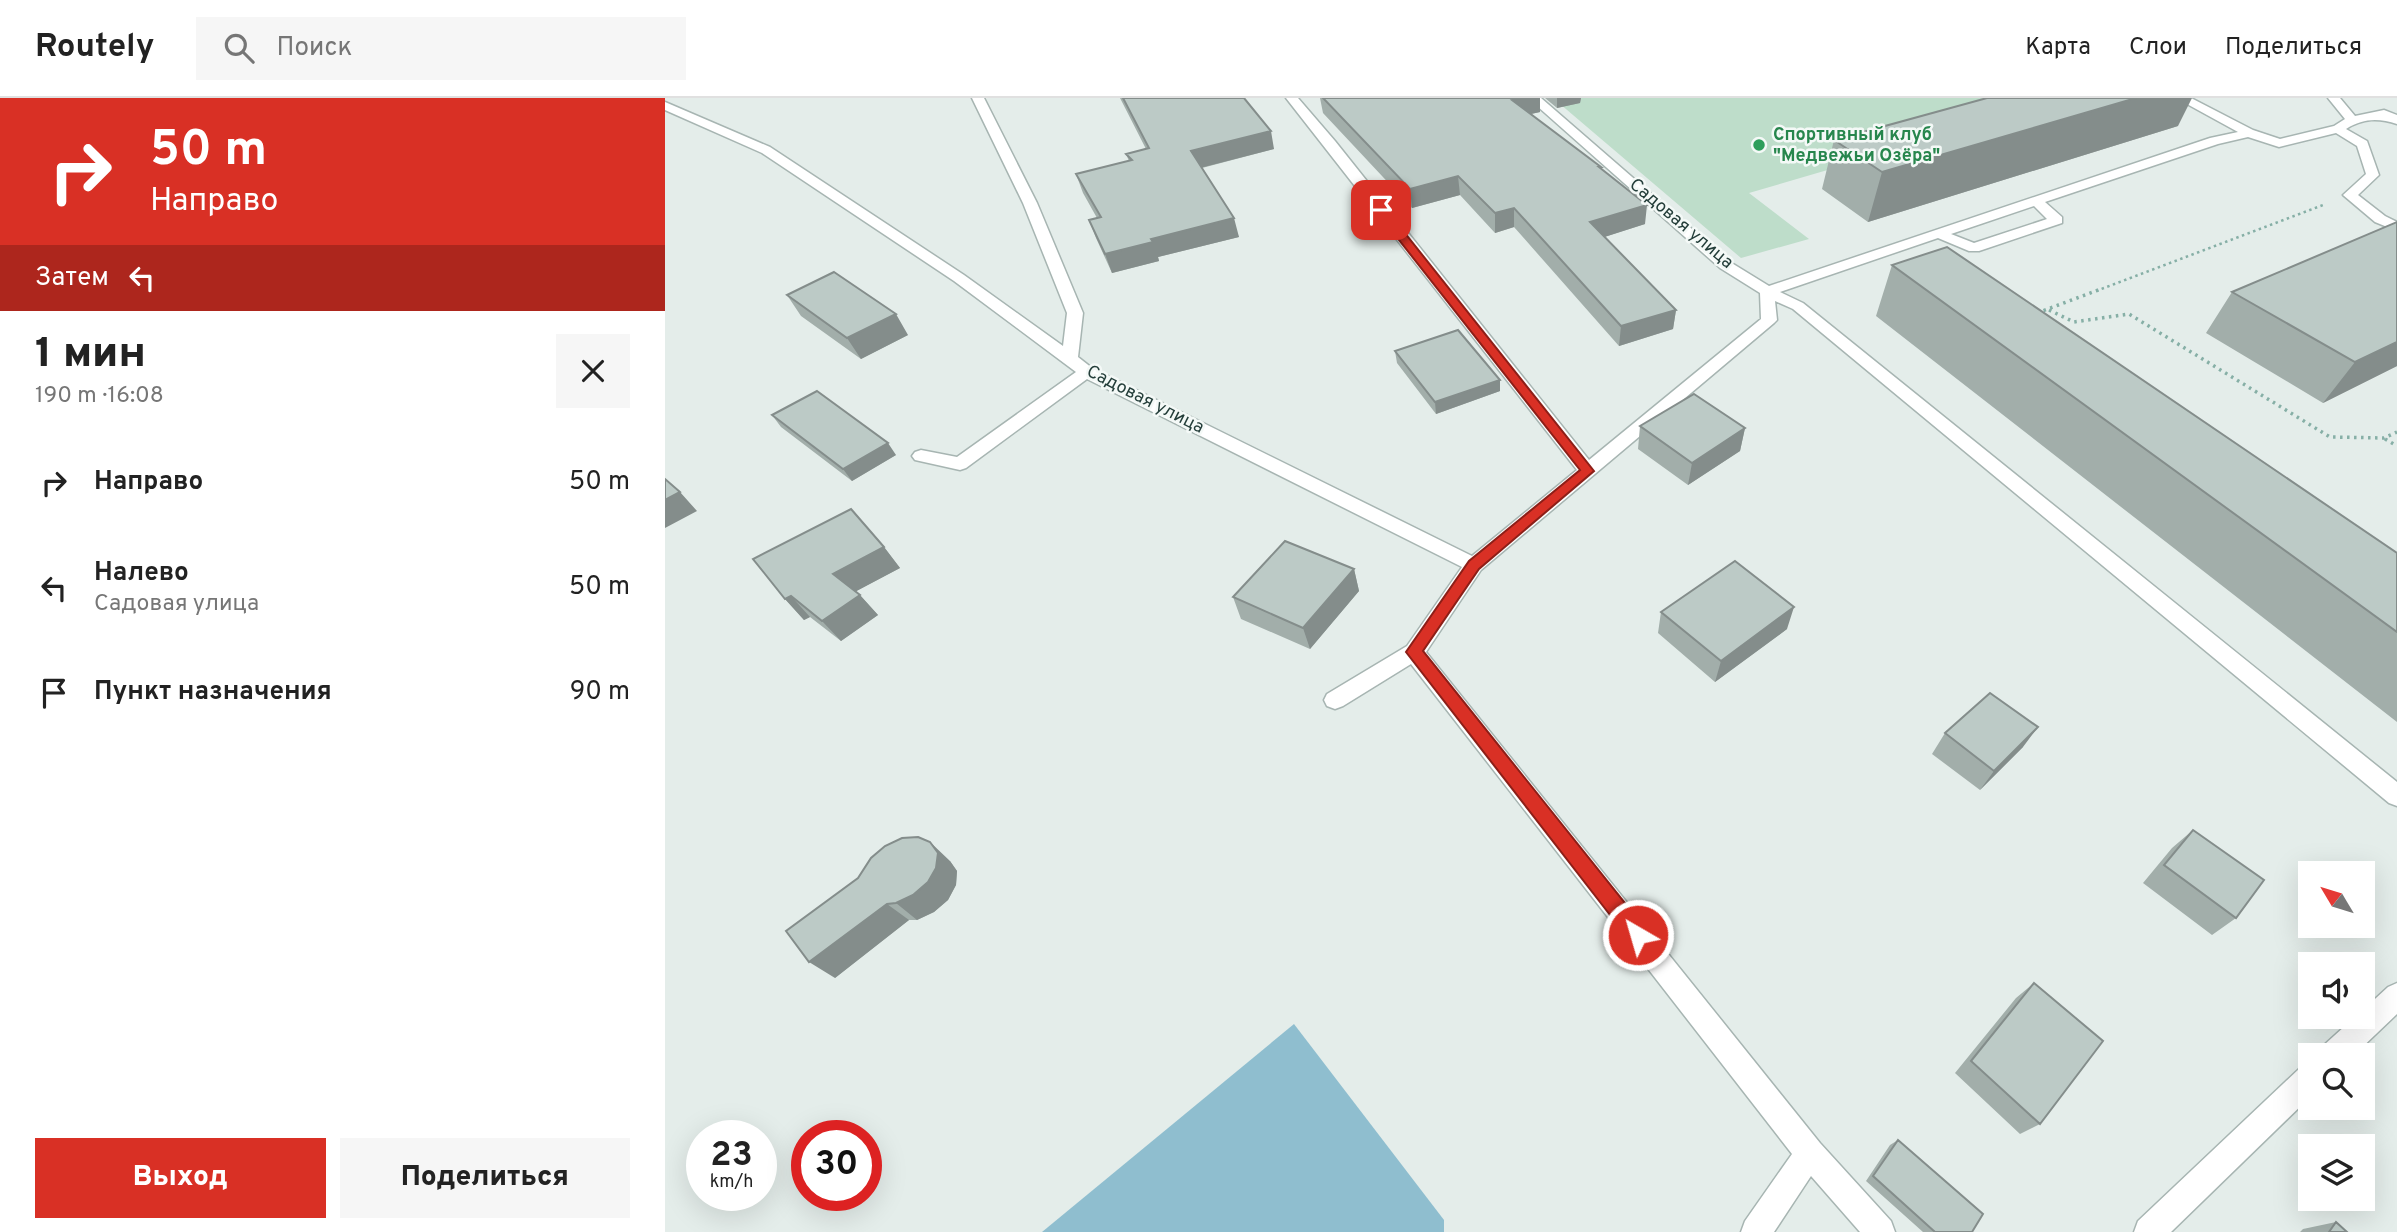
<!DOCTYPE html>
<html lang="ru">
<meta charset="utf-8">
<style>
body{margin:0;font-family:Overpass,sans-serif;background:#f6f6f6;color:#222;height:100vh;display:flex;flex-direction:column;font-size:26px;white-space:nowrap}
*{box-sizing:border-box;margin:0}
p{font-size:23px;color:#767676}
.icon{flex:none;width:38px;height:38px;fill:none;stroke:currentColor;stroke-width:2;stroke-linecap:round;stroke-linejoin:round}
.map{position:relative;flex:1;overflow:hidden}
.drawer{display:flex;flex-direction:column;background:#fff;width:665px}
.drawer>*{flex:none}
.banner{background:#d93025;color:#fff;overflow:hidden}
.needle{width:46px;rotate:308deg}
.fabs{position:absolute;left:1633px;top:763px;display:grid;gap:14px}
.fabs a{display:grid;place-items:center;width:77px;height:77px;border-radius:0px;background:#fff;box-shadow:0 7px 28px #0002;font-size:35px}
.speed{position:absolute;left:21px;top:1022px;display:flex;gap:14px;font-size:35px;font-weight:700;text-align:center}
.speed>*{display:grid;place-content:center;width:91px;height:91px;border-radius:50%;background:#fff;box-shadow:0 7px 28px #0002;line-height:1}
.speed small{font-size:18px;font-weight:400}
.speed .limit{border:10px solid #d22;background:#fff;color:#111}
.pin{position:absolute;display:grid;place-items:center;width:60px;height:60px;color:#fff;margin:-30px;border-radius:14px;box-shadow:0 4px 10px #0006}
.me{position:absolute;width:77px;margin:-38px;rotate:322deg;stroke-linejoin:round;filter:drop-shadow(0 0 5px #0008)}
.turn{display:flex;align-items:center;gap:24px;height:147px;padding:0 35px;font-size:32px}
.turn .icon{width:91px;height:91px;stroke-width:2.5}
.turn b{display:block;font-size:49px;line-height:60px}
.then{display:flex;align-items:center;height:66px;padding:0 35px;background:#0003;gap:14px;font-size:26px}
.round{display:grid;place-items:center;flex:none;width:74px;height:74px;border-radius:0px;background:#f6f6f6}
.summary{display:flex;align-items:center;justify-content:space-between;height:119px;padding:0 35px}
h1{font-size:42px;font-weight:800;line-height:52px}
.primary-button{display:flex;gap:14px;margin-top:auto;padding:14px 35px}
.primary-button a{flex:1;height:80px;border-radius:0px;background:#d93025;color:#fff;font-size:28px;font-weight:800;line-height:80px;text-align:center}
.primary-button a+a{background:#f6f6f6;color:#222}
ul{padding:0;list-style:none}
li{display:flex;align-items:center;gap:21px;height:105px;padding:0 35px}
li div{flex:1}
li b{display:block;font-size:26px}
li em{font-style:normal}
header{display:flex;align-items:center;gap:42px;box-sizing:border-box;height:98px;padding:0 35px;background:#fff;border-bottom:2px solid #e0e0e0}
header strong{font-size:33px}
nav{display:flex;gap:38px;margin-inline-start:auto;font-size:24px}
.search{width:490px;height:63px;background:#f6f6f6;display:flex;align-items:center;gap:18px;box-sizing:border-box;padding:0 24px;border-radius:0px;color:#767676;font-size:26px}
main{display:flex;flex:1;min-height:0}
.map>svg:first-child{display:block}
.green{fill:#beddca}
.water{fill:#8fbecf}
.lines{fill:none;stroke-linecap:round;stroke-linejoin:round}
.minor-casing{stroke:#a7b5b2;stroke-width:3}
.path-far1{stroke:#86afa6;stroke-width:2.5;stroke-dasharray:2.5 3.5;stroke-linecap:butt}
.path{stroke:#86afa6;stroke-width:3.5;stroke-dasharray:2.5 4.5;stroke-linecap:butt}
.minor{fill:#fff;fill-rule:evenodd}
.wall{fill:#a2aeaa}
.shaded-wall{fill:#848d8b}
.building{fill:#bccac6;stroke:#848d8b;stroke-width:2}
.route{fill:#d93025;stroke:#8d1f18;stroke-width:2}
.leisure-dot{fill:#2e9e5b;stroke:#f4f9f7;stroke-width:2.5}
.labels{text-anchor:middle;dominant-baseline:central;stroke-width:5;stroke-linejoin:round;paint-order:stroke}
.far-leisure-label{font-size:18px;font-weight:bold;fill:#27864d;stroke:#f4f9f7;text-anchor:start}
.far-street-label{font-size:18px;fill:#243e3a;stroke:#f4f9f7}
</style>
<header>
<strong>Routely</strong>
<div class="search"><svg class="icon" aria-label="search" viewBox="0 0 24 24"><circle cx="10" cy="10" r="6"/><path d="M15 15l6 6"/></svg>Поиск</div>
<nav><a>Карта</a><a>Слои</a><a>Поделиться</a></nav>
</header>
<main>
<section class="drawer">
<div class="banner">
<div class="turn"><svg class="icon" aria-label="right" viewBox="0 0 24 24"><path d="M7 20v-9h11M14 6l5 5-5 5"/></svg><div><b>50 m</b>Направо</div></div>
<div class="then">Затем<svg class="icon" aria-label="left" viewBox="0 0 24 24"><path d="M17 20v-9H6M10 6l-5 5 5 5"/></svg></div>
</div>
<div class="summary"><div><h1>1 мин</h1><p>190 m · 16:08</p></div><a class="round"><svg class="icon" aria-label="close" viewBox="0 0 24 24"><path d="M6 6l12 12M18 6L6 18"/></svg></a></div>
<ul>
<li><svg class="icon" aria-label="right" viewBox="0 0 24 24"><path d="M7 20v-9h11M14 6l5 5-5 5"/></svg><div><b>Направо</b></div><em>50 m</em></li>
<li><svg class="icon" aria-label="left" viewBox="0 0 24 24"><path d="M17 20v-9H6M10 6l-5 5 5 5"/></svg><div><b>Налево</b><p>Садовая улица</p></div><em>50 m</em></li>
<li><svg class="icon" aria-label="arrive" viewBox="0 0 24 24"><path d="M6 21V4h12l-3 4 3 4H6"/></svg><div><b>Пункт назначения</b></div><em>90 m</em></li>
</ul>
<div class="primary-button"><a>Выход</a><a>Поделиться</a></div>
</section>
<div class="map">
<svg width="1732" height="1134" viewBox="0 0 1732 1134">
<rect width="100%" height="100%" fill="#e4edea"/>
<path class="green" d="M 888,0 L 1408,0 L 1084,95 L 1144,141 L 1076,160 Z"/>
<path class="water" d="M 629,926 L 779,1122 L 779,1134 L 377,1134 Z"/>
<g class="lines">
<defs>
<path id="minor" d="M 307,0 L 319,0 L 372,105 L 418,215 L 413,259 L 427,270 L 807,458 L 912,372 L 621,0 L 633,0 L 670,43 L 924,362 L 1096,221 L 1095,195 L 1055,170 L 863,0 L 876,0 L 1065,164 L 1104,188 L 1545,40 L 1573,34 L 1511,0 L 1526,0 L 1588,32 L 1615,41 L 1669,28 L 1680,21 L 1663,0 L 1675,0 L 1690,18 L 1719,12 L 1732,17 L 1732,26 C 1714,20 1698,20 1681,31 L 1702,43 L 1714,77 L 1693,97 L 1720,118 L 1732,124 L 1732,133 L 1710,124 L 1678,97 L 1701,76 L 1692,48 L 1671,35 L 1614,49 L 1583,39 L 1553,46 L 1380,104 L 1397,119 L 1397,125 L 1314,153 L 1304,153 L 1273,140 L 1115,194 L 1138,205 L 1732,684 L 1732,708 L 1724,705 L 1128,211 L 1110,203 L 1112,222 L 1109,225 L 816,472 L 761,554 L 1155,1045 L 1226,1123 L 1230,1134 L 1195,1134 L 1146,1078 L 1109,1134 L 1076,1134 L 1080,1123 L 1127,1056 L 746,566 L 678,608 L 670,611 L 662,608 L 659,602 L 662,596 L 742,548 L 797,469 L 422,281 L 301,370 L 295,372 L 250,362 L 247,358 L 250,354 L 256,352 L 292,359 L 411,274 L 289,183 L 97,55 L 0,12 L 0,4 L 105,49 L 299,177 L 398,248 L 402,215 L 358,105 ZM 1369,108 L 1382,121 L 1309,145 L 1286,136 Z
M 1732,885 L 1732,916 L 1689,957 L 1655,957 L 1659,947 L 1690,919 L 1698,919 L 1698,912 L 1723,889 Z
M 1645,966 L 1645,999 L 1506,1134 L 1469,1134 L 1473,1123 L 1635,970 Z"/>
</defs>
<use href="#minor" class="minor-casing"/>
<path class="path-far1" d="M 1431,193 L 1658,107"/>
<path class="path" d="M 1384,212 L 1409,224 L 1464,216 L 1665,339 L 1719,340 L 1732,334
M 1372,215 L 1436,191
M 1720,341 L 1732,348"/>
<use href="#minor" class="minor"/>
</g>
<path class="wall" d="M 455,0 L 579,0 L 609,51 L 537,70 L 574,139 L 493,159 L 494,163 L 447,175 L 431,140 L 424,122 L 432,120 L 418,95 L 411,76 L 464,63 L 461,56 L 481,51 Z
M 655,0 L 875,0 L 875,14 L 866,16 L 936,69 L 936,71 L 980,126 L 939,139 L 1011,212 L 1008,231 L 954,248 L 849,129 L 830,135 L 795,97 L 747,110 L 658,15 Z
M 880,0 L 916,0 L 915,5 L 892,10 Z
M 1513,28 L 1203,124 L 1157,91 L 1169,42 Z
M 1227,167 L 1732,455 L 1732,624 L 1211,218 Z
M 1567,194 L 1732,268 L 1658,305 L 1541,235 Z
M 122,197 L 243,237 L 196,261 L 136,218 Z
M 730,253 L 835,293 L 771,316 L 732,265 Z
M 107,317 L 231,357 L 187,383 L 116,329 Z
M 975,328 L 1080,330 L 1075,353 L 1023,387 L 973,351 Z
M 219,449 L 235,470 L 191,493 L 213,517 L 176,543 L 145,519 L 139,522 L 120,501 Z
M 689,471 L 694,493 L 645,551 L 576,521 L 568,499 Z
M 996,514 L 1122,531 L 1050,584 L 993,535 Z
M 1280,635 L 1358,649 L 1315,692 L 1267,656 Z
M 1528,732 L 1571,820 L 1547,837 L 1478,785 L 1507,750 Z
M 285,763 L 292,773 L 291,787 L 283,802 L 269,814 L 252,822 L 244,822 L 170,880 L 193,780 Z
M 1369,885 L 1375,1026 L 1355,1036 L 1290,975 L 1351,900 Z
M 1233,1042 L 1307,1134 L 1258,1134 L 1201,1083 L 1225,1047 Z
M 1671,1124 L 1682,1134 L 1635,1134 L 1638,1131 Z"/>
<path class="shaded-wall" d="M 856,0 L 875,0 L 875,14 L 847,20 L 847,2 Z
M 892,0 L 916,0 L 915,5 L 892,10 Z
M 1471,0 L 1527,0 L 1513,28 L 1203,124 L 1217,74 Z
M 606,33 L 609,51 L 531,71 L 526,53 Z
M 793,78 L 795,97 L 747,110 L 745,91 Z
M 982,107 L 980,126 L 924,144 L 925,124 Z
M 849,110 L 849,129 L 830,135 L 830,115 Z
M 569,120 L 574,139 L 493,159 L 494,163 L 447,175 L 440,156 L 486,141 Z
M 1011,212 L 1008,231 L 954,248 L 956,228 Z
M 231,216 L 243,237 L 196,261 L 182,240 Z
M 1732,244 L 1732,268 L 1658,305 L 1690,264 Z
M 835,282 L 835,293 L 771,316 L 770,304 Z
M 1080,330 L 1075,353 L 1023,387 L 1027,365 Z
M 223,345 L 231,357 L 187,383 L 178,371 Z
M 15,394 L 32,413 L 0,430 L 0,402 Z
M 219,449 L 235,470 L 186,496 L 168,476 Z
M 689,471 L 694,493 L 645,551 L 638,530 Z
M 195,497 L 213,517 L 176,543 L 157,523 Z
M 126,498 L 145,519 L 139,522 L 120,501 Z
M 1129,509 L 1122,531 L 1050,584 L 1056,563 Z
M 1373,629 L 1358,649 L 1315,692 L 1329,673 Z
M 265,744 L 285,763 L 292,773 L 291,787 L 283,802 L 269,814 L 252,822 L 231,805 Z
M 222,806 L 244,822 L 170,880 L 144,864 Z"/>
<path class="building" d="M 458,0 L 579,0 L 606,33 L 526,53 L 569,120 L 486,141 L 488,144 L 440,156 L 424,122 L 436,119 L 411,76 L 467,62 L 461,56 L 484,50 Z
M 658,0 L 856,0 L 847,2 L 936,69 L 934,69 L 982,107 L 925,124 L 1011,212 L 956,228 L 849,110 L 830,115 L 793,78 L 745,91 Z
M 1322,0 L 1471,0 L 1217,74 L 1169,42 Z
M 1732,124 L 1732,244 L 1690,264 L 1567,194 Z
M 1282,149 L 1732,455 L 1732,534 L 1227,167 Z
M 169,174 L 231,216 L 182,240 L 122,197 Z
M 793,232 L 835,282 L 770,304 L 730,253 Z
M 152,293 L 223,345 L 178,371 L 107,317 Z
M 1029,296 L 1080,330 L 1027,365 L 975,328 Z
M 0,381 L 15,394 L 0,402 Z
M 186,411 L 219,449 L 168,476 L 195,497 L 157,523 L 126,498 L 120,501 L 88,461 Z
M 620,443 L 689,471 L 638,530 L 568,499 Z
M 1070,463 L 1129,509 L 1056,563 L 996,514 Z
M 1325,595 L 1373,629 L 1329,673 L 1280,635 Z
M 1528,732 L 1599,782 L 1571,820 L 1499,767 Z
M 253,739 L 265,744 L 273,755 L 271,770 L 263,784 L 248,797 L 231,805 L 222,806 L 144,864 L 121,833 L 193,780 L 206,760 L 220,748 L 237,740 Z
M 1369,885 L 1438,943 L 1375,1026 L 1306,963 Z
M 1233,1042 L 1318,1116 L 1307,1134 L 1270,1134 L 1208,1078 Z
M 1671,1124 L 1682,1134 L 1664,1134 Z"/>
<path class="route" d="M 712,110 L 720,110 L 929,373 L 814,471 L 758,553 L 980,830 L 982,837 L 980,844 L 973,846 L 966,844 L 741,554 L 804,463 L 915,372 L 712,114 Z"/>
<circle class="leisure-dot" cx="1094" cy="47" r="7"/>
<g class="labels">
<g class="far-leisure-label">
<text x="1108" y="37">Спортивный клуб<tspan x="1108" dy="21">"Медвежьи Озёра"</tspan></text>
</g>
<g class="far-street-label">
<text transform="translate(1016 126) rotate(40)">Садовая улица</text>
<text transform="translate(480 302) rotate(27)">Садовая улица</text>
</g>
</g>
</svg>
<div class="fabs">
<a><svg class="needle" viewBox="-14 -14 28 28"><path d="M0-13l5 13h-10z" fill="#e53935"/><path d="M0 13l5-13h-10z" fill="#767676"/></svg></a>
<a><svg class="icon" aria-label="sound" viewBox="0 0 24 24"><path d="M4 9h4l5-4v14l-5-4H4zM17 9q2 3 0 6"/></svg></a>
<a><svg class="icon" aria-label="search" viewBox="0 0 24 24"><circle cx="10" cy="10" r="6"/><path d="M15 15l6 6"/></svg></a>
<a><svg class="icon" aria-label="layers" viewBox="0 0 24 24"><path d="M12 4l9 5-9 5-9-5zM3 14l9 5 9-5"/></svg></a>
</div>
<div class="speed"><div>23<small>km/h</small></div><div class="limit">30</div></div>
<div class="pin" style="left:716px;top:112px;background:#d93025"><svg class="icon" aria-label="arrive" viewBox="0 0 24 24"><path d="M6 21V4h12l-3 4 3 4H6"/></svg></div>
<svg class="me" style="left:973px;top:837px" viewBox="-20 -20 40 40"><circle r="17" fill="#d93025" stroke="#fff" stroke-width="3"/><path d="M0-11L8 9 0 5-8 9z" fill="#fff"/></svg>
</div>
</main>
